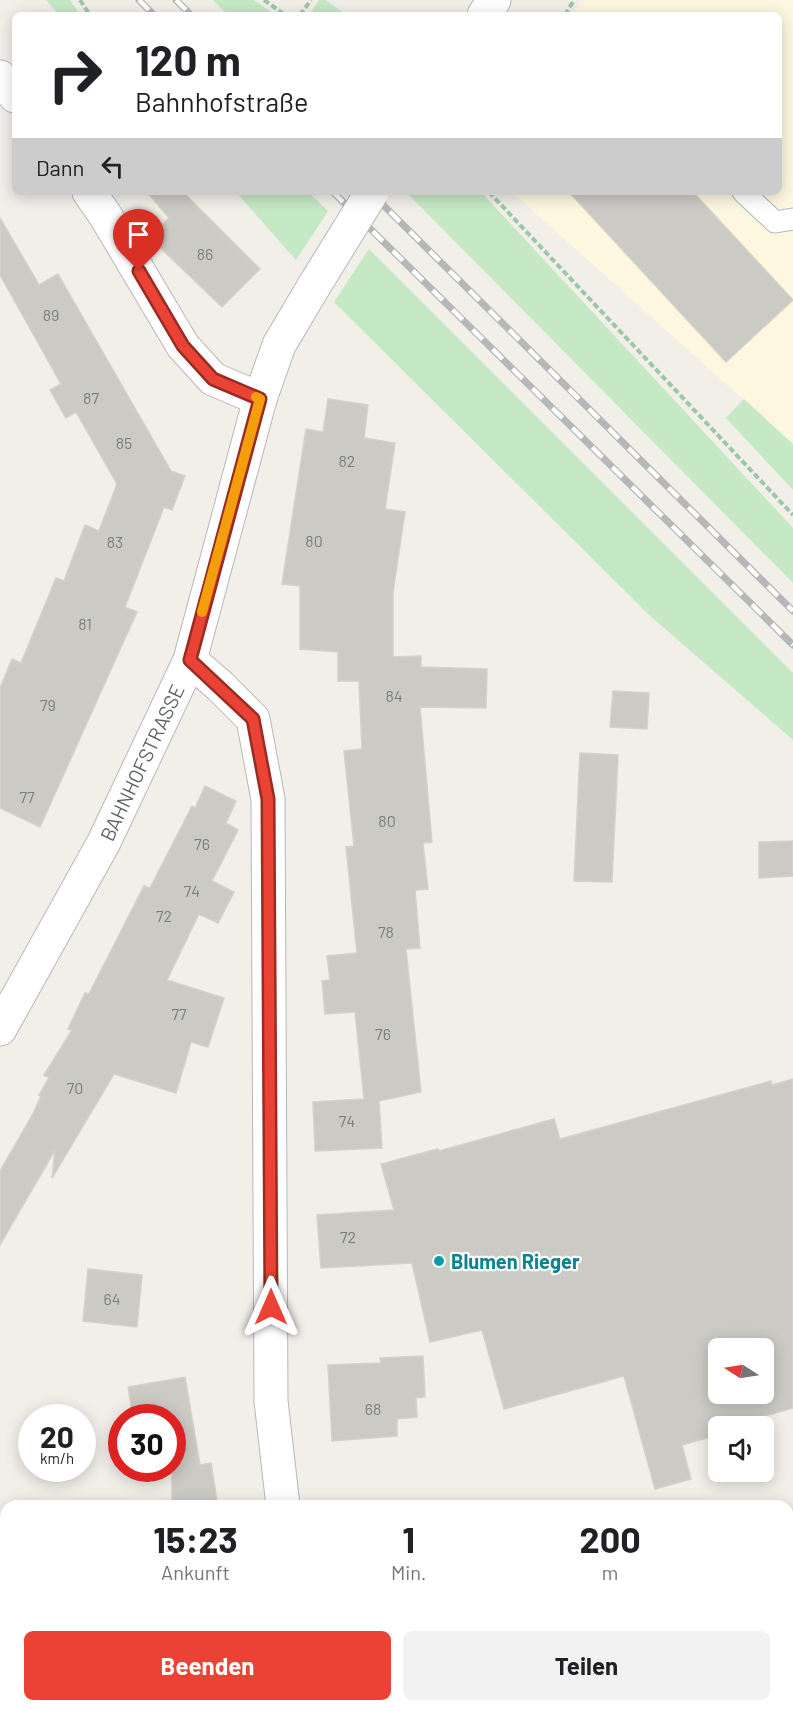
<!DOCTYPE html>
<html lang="de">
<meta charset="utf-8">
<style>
body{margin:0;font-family:Barlow,sans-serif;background:#f2f2f2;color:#202124;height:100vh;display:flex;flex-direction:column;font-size:22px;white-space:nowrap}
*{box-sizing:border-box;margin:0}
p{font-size:20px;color:#757577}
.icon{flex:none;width:33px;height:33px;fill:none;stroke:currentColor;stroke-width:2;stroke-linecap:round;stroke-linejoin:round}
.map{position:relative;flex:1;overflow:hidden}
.sheet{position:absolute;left:0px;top:1500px;width:794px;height:212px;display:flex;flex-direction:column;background:#fff;border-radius:18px 18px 0 0;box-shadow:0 3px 15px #0003}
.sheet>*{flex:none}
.top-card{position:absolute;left:12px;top:12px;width:770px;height:183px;border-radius:9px;box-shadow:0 3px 15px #0003;background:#fff;color:#202124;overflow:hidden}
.needle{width:39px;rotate:282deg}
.controls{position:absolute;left:708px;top:1338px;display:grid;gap:12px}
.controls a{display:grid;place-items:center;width:66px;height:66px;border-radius:9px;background:#fff;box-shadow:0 3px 15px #0003;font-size:30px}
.speed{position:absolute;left:18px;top:1404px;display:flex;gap:12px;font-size:30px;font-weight:700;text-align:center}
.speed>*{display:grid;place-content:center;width:78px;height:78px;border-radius:50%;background:#fff;box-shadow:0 3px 15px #0003;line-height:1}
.speed small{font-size:15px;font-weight:400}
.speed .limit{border:9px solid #d22;background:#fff;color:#111}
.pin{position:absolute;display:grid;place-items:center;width:51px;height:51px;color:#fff;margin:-62px -26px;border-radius:50% 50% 50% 0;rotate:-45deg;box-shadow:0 0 6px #0007}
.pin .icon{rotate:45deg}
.me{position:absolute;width:66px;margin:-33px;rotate:0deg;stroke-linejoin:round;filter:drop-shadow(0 0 4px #0008)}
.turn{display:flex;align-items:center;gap:21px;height:126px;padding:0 24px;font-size:27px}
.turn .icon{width:78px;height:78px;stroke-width:2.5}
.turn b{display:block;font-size:42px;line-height:51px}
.then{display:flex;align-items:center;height:57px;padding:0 24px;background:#0003;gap:12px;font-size:22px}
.eta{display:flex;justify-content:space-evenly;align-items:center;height:102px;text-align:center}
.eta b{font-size:36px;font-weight:700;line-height:42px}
.button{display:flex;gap:12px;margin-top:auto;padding:12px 24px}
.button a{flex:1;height:69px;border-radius:9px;background:#ea4335;color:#fff;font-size:24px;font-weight:700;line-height:69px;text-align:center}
.button a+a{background:#f2f2f2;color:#202124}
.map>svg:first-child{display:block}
.commercial{fill:#fef7e0}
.green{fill:#c5e8c5}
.building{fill:#cccac5;stroke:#d6d1c6;stroke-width:1.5;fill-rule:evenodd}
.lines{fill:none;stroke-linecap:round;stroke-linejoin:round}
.service-casing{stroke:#b5b8bc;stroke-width:23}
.minor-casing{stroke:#b5b8bc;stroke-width:35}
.tertiary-casing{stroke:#b5b8bc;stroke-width:35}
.path{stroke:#9cc7a9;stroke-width:4;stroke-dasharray:6 3;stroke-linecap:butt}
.service{stroke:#fff;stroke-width:21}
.minor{stroke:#fff;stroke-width:33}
.tertiary{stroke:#fff;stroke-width:33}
.rail-casing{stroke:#b6b7b8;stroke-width:7}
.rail{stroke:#fff;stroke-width:4.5;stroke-dasharray:14;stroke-linecap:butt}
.tertiary-bridge-casing{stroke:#b5b8bc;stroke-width:35;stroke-linecap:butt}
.tertiary-bridge{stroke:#fff;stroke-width:33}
.route-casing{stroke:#982c22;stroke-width:15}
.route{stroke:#ea4335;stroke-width:10}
.slow{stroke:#f59e0b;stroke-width:10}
.culture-dot{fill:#0f9aa8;stroke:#fff;stroke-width:2}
.labels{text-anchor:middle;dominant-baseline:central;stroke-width:4.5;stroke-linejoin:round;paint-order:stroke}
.number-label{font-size:16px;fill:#7a7d7f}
.street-label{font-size:20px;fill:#5f6368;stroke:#fff}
.culture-label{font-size:20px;font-weight:bold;fill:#0d838f;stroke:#fff;text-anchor:start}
</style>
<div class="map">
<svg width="793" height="1711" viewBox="0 0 793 1711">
<rect width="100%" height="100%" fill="#f1efe8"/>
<path class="commercial" d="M 582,0 L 793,0 L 793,444 L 512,192 L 778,192 L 778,15 L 573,15 Z"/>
<path class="green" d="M 46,0 L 70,0 L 80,15 L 59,15 Z
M 213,0 L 254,0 L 275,15 L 228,15 Z
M 319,0 L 326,0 L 346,15 L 309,15 Z
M 236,192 L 308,192 L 328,211 L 296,260 Z
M 406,192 L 481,192 L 793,528 L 793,583 Z
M 369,249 L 793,673 L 793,740 L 648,614 L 334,302 Z
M 744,399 L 793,444 L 793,490 L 726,418 Z"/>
<path class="building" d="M 147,192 L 183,192 L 260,269 L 222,307 L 149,237 L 169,218 Z
M 569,192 L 693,192 L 793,300 L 726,362 Z
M 0,218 L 39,285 L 58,274 L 171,471 L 185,476 L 172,510 L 164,507 L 125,607 L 137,612 L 40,827 L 0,808 L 0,688 L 12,659 L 21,663 L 56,578 L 64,581 L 85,525 L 99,531 L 117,484 L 76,412 L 66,418 L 50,390 L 61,384 L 0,275 Z
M 328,399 L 368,405 L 364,438 L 395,443 L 385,509 L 405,512 L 393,592 L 393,657 L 421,656 L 421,667 L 487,669 L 486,708 L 420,707 L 432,842 L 423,843 L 428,889 L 415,890 L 420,948 L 406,949 L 421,1092 L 379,1101 L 382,1148 L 315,1151 L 313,1102 L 364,1099 L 355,1012 L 325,1014 L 322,981 L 330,980 L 327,956 L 357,953 L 346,847 L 354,846 L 344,751 L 362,749 L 359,681 L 338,681 L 338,652 L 300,649 L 300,586 L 282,584 L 306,429 L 323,432 Z
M 613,691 L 649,693 L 647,729 L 610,727 Z
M 580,753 L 618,755 L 612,882 L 574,881 Z
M 205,786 L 236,801 L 226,823 L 238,830 L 212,881 L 234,892 L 218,923 L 199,914 L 167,980 L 224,998 L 208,1047 L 191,1042 L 176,1093 L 114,1074 L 52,1178 L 55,1150 L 0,1245 L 0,1171 L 33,1114 L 41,1096 L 39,1095 L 49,1078 L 44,1075 L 72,1030 L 68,1029 L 85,993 L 89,994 L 144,886 L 150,888 L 192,806 L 195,808 Z
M 793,841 L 793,876 L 759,878 L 759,842 Z
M 793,1079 L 793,1408 L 730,1426 L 718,1426 L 718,1435 L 682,1445 L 691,1479 L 655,1489 L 624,1376 L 504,1409 L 482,1330 L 430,1342 L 412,1263 L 321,1268 L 317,1215 L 394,1210 L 381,1164 L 438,1149 L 439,1151 L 554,1119 L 560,1139 L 771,1081 L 772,1085 ZM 718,1348 L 764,1348 L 764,1394 L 718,1394 Z
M 88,1269 L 142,1275 L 137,1327 L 83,1321 Z
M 423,1356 L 425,1397 L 416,1398 L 417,1417 L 397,1419 L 397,1436 L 332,1441 L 328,1365 L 381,1363 L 380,1358 Z
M 185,1377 L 200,1465 L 211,1463 L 217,1500 L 172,1506 L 172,1418 L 133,1418 L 128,1387 Z"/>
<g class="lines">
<defs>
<path id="service" d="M 743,192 L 775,222 L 793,219"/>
<path id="minor" d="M 0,77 L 15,96
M 89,192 L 105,215 L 183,346 L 213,379 L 260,399
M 190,660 L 220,686 L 253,719 L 268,799 L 271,1401 L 283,1506
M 306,1706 L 307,1711"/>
<g id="tertiary">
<path d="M 484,15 L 494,0"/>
<path id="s1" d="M 0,1029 L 104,842 L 190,660 L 260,399 L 279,345 L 314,286"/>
</g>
</defs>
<use href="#service" class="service-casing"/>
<use href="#minor" class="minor-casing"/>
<use href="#tertiary" class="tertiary-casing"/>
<path class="path" d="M 80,0 L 90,15
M 264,0 L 285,15
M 300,15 L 311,0
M 565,15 L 574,0
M 489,192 L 793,515"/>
<use href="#service" class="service"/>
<use href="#minor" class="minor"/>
<use href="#tertiary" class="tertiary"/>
<defs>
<path id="rail" d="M 139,0 L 154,15
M 176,0 L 191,15
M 333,192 L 793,645
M 370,192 L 793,611"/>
</defs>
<use href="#rail" class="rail-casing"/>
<use href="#rail" class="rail"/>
<defs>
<path id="tertiary-bridge" d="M 314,286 L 372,192"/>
</defs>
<use href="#tertiary-bridge" class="tertiary-bridge-casing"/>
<use href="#tertiary-bridge" class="tertiary-bridge"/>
</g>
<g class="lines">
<defs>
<path id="route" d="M 139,271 L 183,346 L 213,379 L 260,399 L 190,660 L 253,719 L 268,799 L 271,1307"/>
</defs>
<use href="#route" class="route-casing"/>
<use href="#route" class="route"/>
<path class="slow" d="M 202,612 L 260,399 L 256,397"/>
</g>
<circle class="culture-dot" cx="439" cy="1261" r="6"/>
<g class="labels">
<g class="number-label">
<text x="205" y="253">86</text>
<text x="51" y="314">89</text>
<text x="91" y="397">87</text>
<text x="124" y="442">85</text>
<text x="347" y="460">82</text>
<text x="314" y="540">80</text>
<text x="115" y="541">83</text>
<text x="85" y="623">81</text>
<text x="394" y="695">84</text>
<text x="48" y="704">79</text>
<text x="27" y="796">77</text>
<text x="387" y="820">80</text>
<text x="202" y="843">76</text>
<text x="192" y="890">74</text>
<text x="164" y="915">72</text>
<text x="386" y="931">78</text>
<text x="179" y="1013">77</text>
<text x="383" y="1033">76</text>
<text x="75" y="1087">70</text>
<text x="347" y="1120">74</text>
<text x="348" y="1236">72</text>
<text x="112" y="1298">64</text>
<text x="373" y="1408">68</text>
</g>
<g class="street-label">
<text stroke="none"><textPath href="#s1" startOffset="302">BAHNHOFSTRASSE</textPath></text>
</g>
<g class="culture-label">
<text x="451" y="1261">Blumen Rieger</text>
</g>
</g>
</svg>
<div class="controls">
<a><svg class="needle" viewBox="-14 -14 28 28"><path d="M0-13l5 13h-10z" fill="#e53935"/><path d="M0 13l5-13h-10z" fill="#757577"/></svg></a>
<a><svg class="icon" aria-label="sound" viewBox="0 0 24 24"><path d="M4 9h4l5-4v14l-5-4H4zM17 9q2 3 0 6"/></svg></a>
</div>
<div class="speed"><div>20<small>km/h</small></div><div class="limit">30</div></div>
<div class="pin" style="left:139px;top:271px;background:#d93025"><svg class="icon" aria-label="arrive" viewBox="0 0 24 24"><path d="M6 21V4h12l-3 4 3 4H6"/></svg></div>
<svg class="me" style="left:271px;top:1307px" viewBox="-20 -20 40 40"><path d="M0-17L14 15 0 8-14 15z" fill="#ea4335" stroke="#fff" stroke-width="4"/></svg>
<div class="top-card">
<div class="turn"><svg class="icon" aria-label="right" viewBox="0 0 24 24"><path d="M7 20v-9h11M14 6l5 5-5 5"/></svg><div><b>120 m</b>Bahnhofstraße</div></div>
<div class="then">Dann<svg class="icon" aria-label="left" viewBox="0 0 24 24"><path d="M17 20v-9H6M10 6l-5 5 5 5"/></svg></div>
</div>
<section class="sheet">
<div class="eta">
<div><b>15:23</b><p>Ankunft</p></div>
<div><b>1</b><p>Min.</p></div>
<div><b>200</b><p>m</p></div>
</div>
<div class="button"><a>Beenden</a><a>Teilen</a></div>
</section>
</div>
